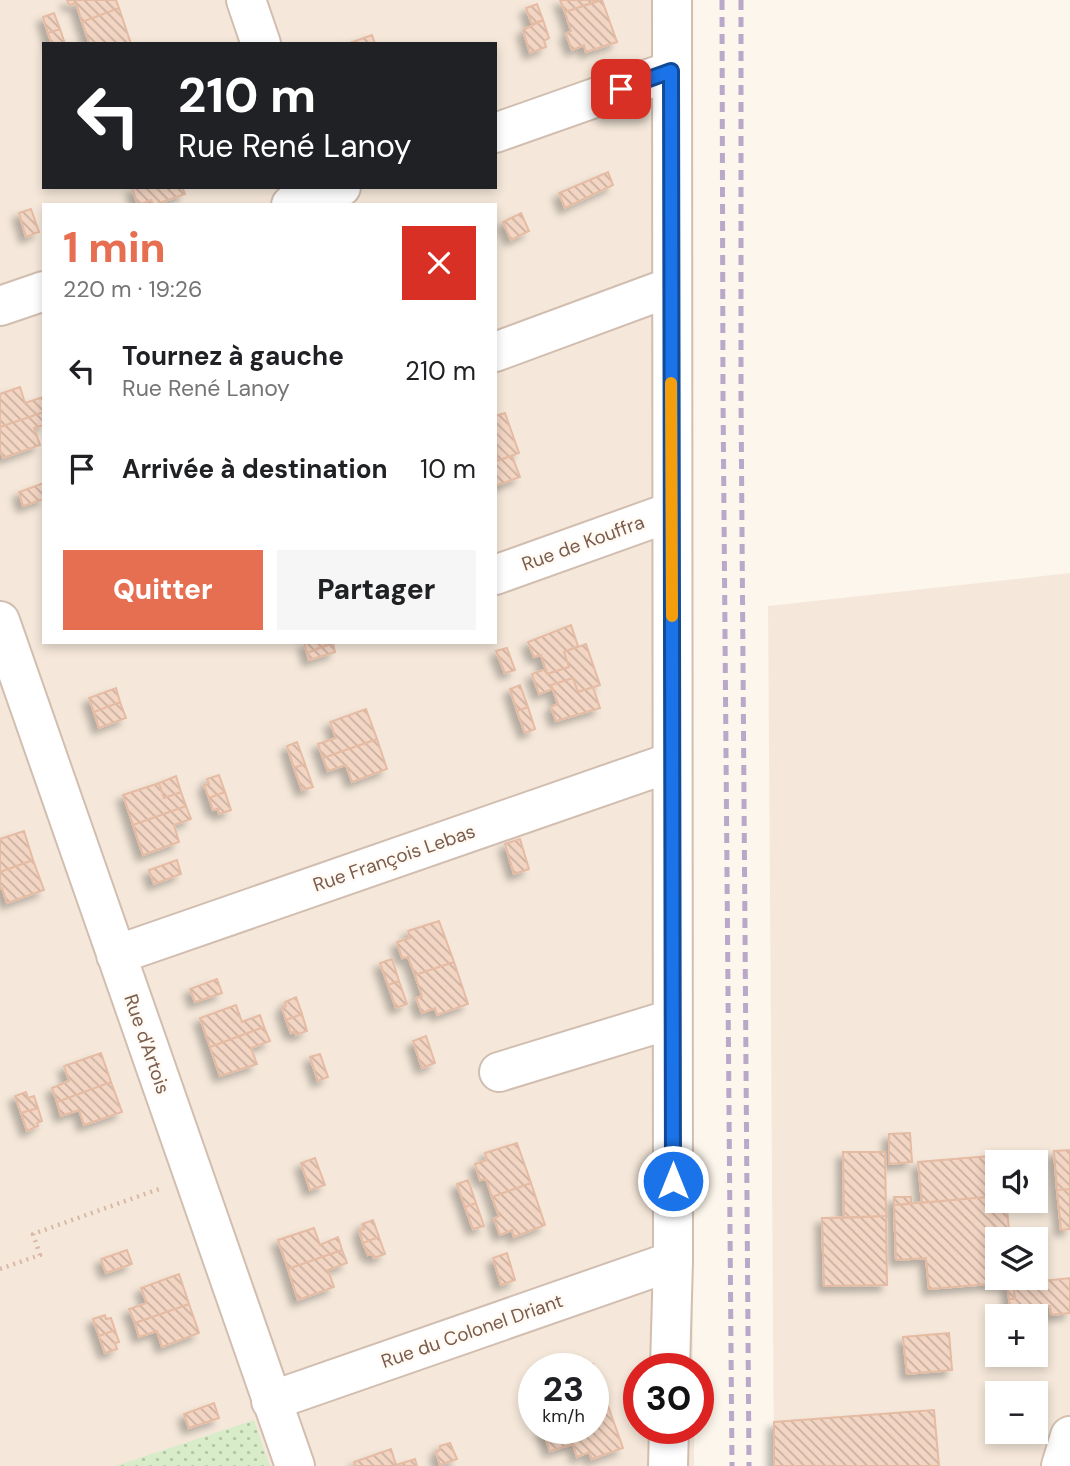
<!DOCTYPE html>
<html lang="fr">
<meta charset="utf-8">
<style>
body{margin:0;font-family:"DM Sans",sans-serif;background:#f6f6f6;color:#202124;height:100vh;display:flex;flex-direction:column;font-size:26px;white-space:nowrap}
*{box-sizing:border-box;margin:0}
p{font-size:23px;color:#757577}
.icon{flex:none;width:38px;height:38px;fill:none;stroke:currentColor;stroke-width:2;stroke-linecap:round;stroke-linejoin:round}
.map{position:relative;flex:1;overflow:hidden}
.side{position:absolute;left:42px;top:203px;width:455px;height:441px;display:flex;flex-direction:column;background:#fff;border-radius:0px;box-shadow:0 4px 10px #0003}
.side>*{flex:none}
.banner{position:absolute;left:42px;top:42px;width:455px;height:147px;border-radius:0px;box-shadow:0 4px 10px #0003;background:#202124;color:#fff;overflow:hidden}
.buttons{position:absolute;left:985px;top:1150px;display:grid;gap:14px}
.buttons a{display:grid;place-items:center;width:63px;height:63px;border-radius:0px;background:#fff;box-shadow:0 4px 10px #0003;font-size:35px}
.speed{position:absolute;left:518px;top:1353px;display:flex;gap:14px;font-size:35px;font-weight:700;text-align:center}
.speed>*{display:grid;place-content:center;width:91px;height:91px;border-radius:50%;background:#fff;box-shadow:0 4px 10px #0003;line-height:1}
.speed small{font-size:18px;font-weight:400}
.speed .limit{border:10px solid #d22;background:#fff;color:#111}
.pin{position:absolute;display:grid;place-items:center;width:60px;height:60px;color:#fff;margin:-30px;border-radius:14px;box-shadow:0 4px 10px #0006}
.me{position:absolute;width:77px;margin:-38px;rotate:0deg;stroke-linejoin:round;filter:drop-shadow(0 0 5px #0008)}
.turn{display:flex;align-items:center;gap:24px;height:147px;padding:0 21px;font-size:32px}
.turn .icon{width:91px;height:91px;stroke-width:2.5}
.turn b{display:block;font-size:49px;line-height:60px}
.round{display:grid;place-items:center;flex:none;width:74px;height:74px;border-radius:0px;background:#f6f6f6}
.headline{display:flex;align-items:center;justify-content:space-between;height:119px;padding:0 21px}
h1{font-size:42px;font-weight:800;line-height:52px;color:#e76f51}
.cta{display:flex;gap:14px;margin-top:auto;padding:14px 21px}
.cta a{flex:1;height:80px;border-radius:0px;background:#e76f51;color:#fff;font-size:28px;font-weight:800;line-height:80px;text-align:center}
.cta a+a{background:#f6f6f6;color:#202124}
ul{padding:0;list-style:none}
li{display:flex;align-items:center;gap:21px;height:98px;padding:0 21px}
li div{flex:1}
li b{display:block;font-size:26px}
li em{font-style:normal}
.map>svg:first-child{display:block}
.residential{fill:#f5e8da;fill-rule:evenodd}
.grass{fill:url(#grass-dots)}
.building{fill:url(#building-back-hatch);stroke:#e6bba3;stroke-width:2;filter:url(#shadow)}
.lines{fill:none;stroke-linecap:round;stroke-linejoin:round}
.street-casing{stroke:#d1beb0;stroke-width:42}
.secondary-casing{stroke:#d6c0b0;stroke-width:42}
.path{stroke:#d9b8a5;stroke-width:4.5;stroke-dasharray:2 5;stroke-linecap:butt}
.street{stroke:#fff;stroke-width:38}
.secondary{stroke:#fff;stroke-width:38}
.rail{stroke:#b9a8c9;stroke-width:5;stroke-dasharray:10 7;stroke-linecap:butt}
.route-casing{stroke:#114b97;stroke-width:18}
.route{stroke:#1a73e8;stroke-width:12}
.slow{stroke:#f59e0b;stroke-width:12}
.labels{text-anchor:middle;dominant-baseline:central;stroke-width:5;stroke-linejoin:round;paint-order:stroke}
.street-label{font-size:19px;fill:#7a5c4d;stroke:#fffaf3}
</style>
<div class="map">
<svg width="1070" height="1466" viewBox="0 0 1070 1466">
<defs>
<pattern id="grass-dots" width="8" height="8" patternUnits="userSpaceOnUse" patternTransform="scale(1.75)"><rect width="8" height="8" fill="#d8ecc9"/><path d="M2 2h.1M6 6h.1" fill="none" stroke="#b4c2a5" stroke-width="1.8" stroke-linecap="round"/></pattern>
<pattern id="building-back-hatch" width="6" height="6" patternUnits="userSpaceOnUse" patternTransform="scale(1.75)"><rect width="6" height="6" fill="#f3d5c3"/><path d="M-1 5l2 2M0 0l6 6M5-1l2 2" fill="none" stroke="#cab0a1"/></pattern>
<filter id="shadow"><feDropShadow dx="-6" dy="6" stdDeviation="3.5" flood-color="#0004"/></filter>
</defs>
<rect width="100%" height="100%" fill="#fdf6ec"/>
<path class="residential" d="M 0,0 L 687,0 L 693,1368 L 639,1368 L 639,1428 L 694,1428 L 694,1466 L 0,1466 ZM 44,44 L 495,44 L 495,187 L 44,187 ZM 44,205 L 495,205 L 495,642 L 44,642 ZM 534,1368 L 593,1368 L 593,1428 L 534,1428 Z
M 1070,573 L 1070,1466 L 774,1466 L 768,606 ZM 998,1162 L 1036,1162 L 1036,1200 L 998,1200 ZM 998,1239 L 1036,1239 L 1036,1278 L 998,1278 ZM 998,1316 L 1036,1316 L 1036,1354 L 998,1354 ZM 998,1393 L 1036,1393 L 1036,1432 L 998,1432 Z"/>
<path class="grass" d="M 254,1420 L 270,1466 L 115,1466 Z"/>
<path class="building" d="M 67,0 L 116,0 L 119,8 L 82,22 L 76,3 L 69,5 Z
M 560,0 L 600,0 L 565,12 Z
M 602,0 L 617,42 L 586,52 L 584,45 L 572,50 L 566,34 L 571,31 L 565,12 Z
M 537,4 L 543,20 L 532,24 L 526,8 Z
M 119,8 L 131,44 L 86,44 L 89,42 L 82,22 Z
M 54,13 L 60,29 L 48,33 L 43,17 Z
M 543,20 L 549,38 L 544,41 L 546,47 L 530,53 L 523,30 Z
M 60,29 L 65,44 L 52,44 L 48,33 Z
M 372,35 L 375,44 L 347,44 Z
M 608,172 L 613,185 L 565,208 L 559,193 Z
M 135,187 L 182,187 L 185,194 L 154,205 L 151,200 L 138,205 L 132,188 Z
M 31,209 L 39,232 L 26,237 L 19,213 Z
M 521,213 L 529,231 L 511,240 L 503,222 Z
M 20,387 L 25,403 L 43,397 L 44,412 L 0,427 L 0,394 Z
M 44,412 L 44,425 L 34,428 L 40,445 L 3,458 L 0,449 L 0,427 Z
M 505,413 L 519,453 L 497,461 L 495,416 Z
M 495,456 L 497,461 L 512,456 L 520,477 L 495,486 Z
M 44,483 L 44,499 L 23,506 L 19,492 Z
M 571,625 L 578,646 L 564,652 L 569,667 L 547,674 L 541,655 L 534,657 L 528,642 Z
M 333,642 L 307,653 L 304,643 L 307,642 Z
M 333,643 L 335,652 L 309,660 L 307,653 Z
M 586,644 L 600,685 L 578,692 L 573,678 L 551,685 L 553,689 L 539,694 L 532,674 L 546,669 L 547,674 L 569,667 L 564,652 Z
M 507,648 L 515,670 L 505,673 L 496,651 Z
M 573,678 L 578,692 L 593,687 L 600,708 L 556,721 L 551,707 L 558,704 L 551,685 Z
M 520,685 L 528,707 L 517,711 L 510,689 Z
M 116,688 L 120,702 L 94,712 L 89,698 Z
M 120,702 L 126,718 L 99,728 L 94,712 Z
M 528,707 L 535,729 L 525,733 L 517,711 Z
M 366,709 L 377,739 L 323,758 L 318,744 L 336,738 L 330,722 Z
M 377,739 L 387,769 L 352,782 L 346,765 L 328,771 L 323,758 Z
M 297,742 L 305,764 L 294,768 L 287,746 Z
M 305,764 L 313,787 L 302,790 L 294,768 Z
M 219,775 L 225,792 L 209,798 L 204,785 L 209,784 L 207,779 Z
M 176,776 L 181,792 L 164,798 L 159,783 Z
M 159,783 L 164,798 L 181,792 L 186,806 L 133,825 L 123,795 Z
M 225,792 L 231,810 L 219,814 L 218,809 L 213,810 L 209,798 Z
M 186,806 L 191,819 L 174,825 L 179,842 L 143,855 L 133,825 Z
M 24,831 L 33,860 L 0,872 L 0,839 Z
M 520,839 L 529,869 L 514,874 L 505,844 Z
M 33,860 L 44,890 L 7,903 L 2,888 L 0,889 L 0,872 Z
M 177,860 L 181,874 L 154,884 L 149,870 Z
M 439,921 L 454,962 L 415,975 L 408,957 L 402,958 L 397,942 L 410,938 L 408,931 Z
M 392,959 L 399,981 L 388,985 L 380,963 Z
M 454,962 L 468,1004 L 437,1015 L 435,1008 L 422,1013 L 416,998 L 422,996 L 415,975 Z
M 217,979 L 222,993 L 195,1002 L 190,989 Z
M 399,981 L 407,1004 L 396,1008 L 388,985 Z
M 296,997 L 302,1014 L 286,1020 L 282,1008 L 286,1006 L 285,1002 Z
M 236,1005 L 242,1022 L 260,1015 L 264,1027 L 210,1047 L 200,1018 Z
M 302,1014 L 307,1031 L 296,1035 L 295,1031 L 291,1033 L 286,1020 Z
M 264,1027 L 270,1041 L 251,1048 L 257,1064 L 220,1076 L 210,1047 Z
M 426,1036 L 435,1063 L 422,1068 L 413,1041 Z
M 101,1053 L 111,1082 L 57,1102 L 52,1088 L 69,1081 L 64,1066 Z
M 320,1054 L 328,1077 L 318,1081 L 310,1057 Z
M 111,1082 L 122,1112 L 84,1125 L 79,1110 L 61,1116 L 57,1102 Z
M 26,1092 L 28,1098 L 34,1096 L 38,1108 L 21,1113 L 15,1096 Z
M 38,1108 L 42,1121 L 37,1123 L 38,1126 L 27,1131 L 21,1113 Z
M 910,1133 L 912,1162 L 889,1164 L 889,1134 Z
M 517,1143 L 531,1183 L 492,1197 L 486,1179 L 480,1180 L 475,1164 L 487,1160 L 485,1153 Z
M 1070,1150 L 1070,1189 L 1057,1190 L 1054,1151 Z
M 843,1152 L 885,1152 L 886,1216 L 844,1218 Z
M 1002,1155 L 1003,1162 L 998,1162 L 998,1196 L 922,1203 L 918,1162 Z
M 315,1158 L 325,1185 L 310,1190 L 301,1163 Z
M 468,1180 L 476,1203 L 465,1207 L 457,1184 Z
M 531,1183 L 545,1225 L 514,1237 L 512,1230 L 500,1235 L 494,1219 L 499,1216 L 492,1197 Z
M 1070,1189 L 1070,1229 L 1061,1230 L 1057,1190 Z
M 998,1196 L 998,1200 L 1006,1200 L 1010,1239 L 998,1239 L 998,1278 L 1013,1278 L 1013,1282 L 929,1289 L 926,1258 L 896,1260 L 894,1205 Z
M 894,1197 L 911,1197 L 911,1204 L 894,1205 Z
M 476,1203 L 484,1226 L 473,1229 L 465,1207 Z
M 886,1216 L 887,1285 L 824,1286 L 822,1218 Z
M 373,1220 L 379,1237 L 363,1243 L 359,1230 L 364,1229 L 362,1224 Z
M 314,1228 L 320,1245 L 338,1237 L 342,1250 L 288,1269 L 278,1240 Z
M 379,1237 L 385,1254 L 374,1258 L 372,1254 L 368,1255 L 363,1243 Z
M 127,1250 L 132,1264 L 106,1273 L 101,1259 Z
M 342,1250 L 347,1263 L 328,1270 L 334,1287 L 298,1300 L 288,1269 Z
M 507,1253 L 515,1280 L 501,1285 L 493,1258 Z
M 179,1274 L 189,1304 L 135,1323 L 129,1309 L 147,1303 L 141,1288 Z
M 1070,1278 L 1070,1313 L 1051,1315 L 1050,1306 L 1031,1307 L 1032,1316 L 1011,1316 L 1009,1299 L 1015,1299 L 1013,1284 Z
M 1007,1282 L 1013,1282 L 1015,1299 L 1009,1299 Z
M 189,1304 L 199,1333 L 162,1347 L 157,1331 L 139,1337 L 135,1323 Z
M 105,1315 L 106,1319 L 111,1318 L 115,1330 L 99,1336 L 93,1319 Z
M 115,1330 L 119,1342 L 115,1343 L 117,1349 L 105,1353 L 99,1336 Z
M 949,1333 L 952,1370 L 907,1374 L 903,1337 Z
M 593,1364 L 608,1406 L 593,1411 L 593,1368 L 581,1368 Z
M 214,1403 L 219,1418 L 189,1428 L 184,1414 Z
M 608,1406 L 623,1448 L 592,1459 L 589,1452 L 577,1457 L 573,1444 L 550,1451 L 542,1429 L 593,1428 L 593,1411 Z
M 934,1410 L 939,1466 L 774,1466 L 774,1422 Z
M 450,1443 L 457,1459 L 440,1465 L 436,1452 L 440,1450 L 440,1446 Z
M 391,1449 L 396,1465 L 415,1459 L 417,1466 L 356,1466 L 354,1462 Z"/>
<g class="lines">
<defs>
<path id="street" d="M 246,0 L 261,44
M 495,133 L 671,71
M 291,205 L 341,187
M 0,306 L 44,291
M 495,352 L 671,287
M 495,575 L 671,512
M 0,621 L 295,1466
M 116,955 L 672,762
M 499,1072 L 672,1019
M 670,1368 L 673,1261 L 672,0
M 271,1401 L 673,1261
M 668,1466 L 669,1428"/>
<path id="secondary" d="M 1061,1466 L 1070,1436"/>
</defs>
<use href="#street" class="street-casing"/>
<use href="#secondary" class="secondary-casing"/>
<path class="path" d="M 0,1269 L 40,1255 L 33,1234 L 159,1189"/>
<use href="#street" class="street"/>
<use href="#secondary" class="secondary"/>
<path class="rail" d="M 722,0 L 723,395 L 732,1466
M 741,0 L 741,396 L 749,1466"/>
</g>
<g class="lines">
<defs>
<path id="route" d="M 621,89 L 671,71 L 673,1181"/>
</defs>
<use href="#route" class="route-casing"/>
<use href="#route" class="route"/>
<path class="slow" d="M 671,383 L 672,616"/>
</g>
<g class="labels">
<g class="street-label">
<text transform="translate(583 543) rotate(-20)">Rue de Kouffra</text>
<text transform="translate(394 858) rotate(-19)">Rue François Lebas</text>
<text transform="translate(147 1044) rotate(71)">Rue d'Artois</text>
<text transform="translate(472 1331) rotate(-19)">Rue du Colonel Driant</text>
</g>
</g>
</svg>
<div class="buttons">
<a><svg class="icon" aria-label="sound" viewBox="0 0 24 24"><path d="M4 9h4l5-4v14l-5-4H4zM17 9q2 3 0 6"/></svg></a>
<a><svg class="icon" aria-label="layers" viewBox="0 0 24 24"><path d="M12 4l9 5-9 5-9-5zM3 14l9 5 9-5"/></svg></a>
<a>+</a>
<a>−</a>
</div>
<div class="speed"><div>23<small>km/h</small></div><div class="limit">30</div></div>
<div class="pin" style="left:621px;top:89px;background:#d93025"><svg class="icon" aria-label="arrive" viewBox="0 0 24 24"><path d="M6 21V4h12l-3 4 3 4H6"/></svg></div>
<svg class="me" style="left:673px;top:1181px" viewBox="-20 -20 40 40"><circle r="17" fill="#1a73e8" stroke="#fff" stroke-width="3"/><path d="M0-11L8 9 0 5-8 9z" fill="#fff"/></svg>
<div class="banner">
<div class="turn"><svg class="icon" aria-label="left" viewBox="0 0 24 24"><path d="M17 20v-9H6M10 6l-5 5 5 5"/></svg><div><b>210 m</b>Rue René Lanoy</div></div>
</div>
<section class="side">
<div class="headline"><div><h1>1 min</h1><p>220 m · 19:26</p></div><a class="round" style="background:#d93025;color:#fff"><svg class="icon" aria-label="close" viewBox="0 0 24 24"><path d="M6 6l12 12M18 6L6 18"/></svg></a></div>
<ul>
<li><svg class="icon" aria-label="left" viewBox="0 0 24 24"><path d="M17 20v-9H6M10 6l-5 5 5 5"/></svg><div><b>Tournez à gauche</b><p>Rue René Lanoy</p></div><em>210 m</em></li>
<li><svg class="icon" aria-label="arrive" viewBox="0 0 24 24"><path d="M6 21V4h12l-3 4 3 4H6"/></svg><div><b>Arrivée à destination</b></div><em>10 m</em></li>
</ul>
<div class="cta"><a>Quitter</a><a>Partager</a></div>
</section>
</div>
